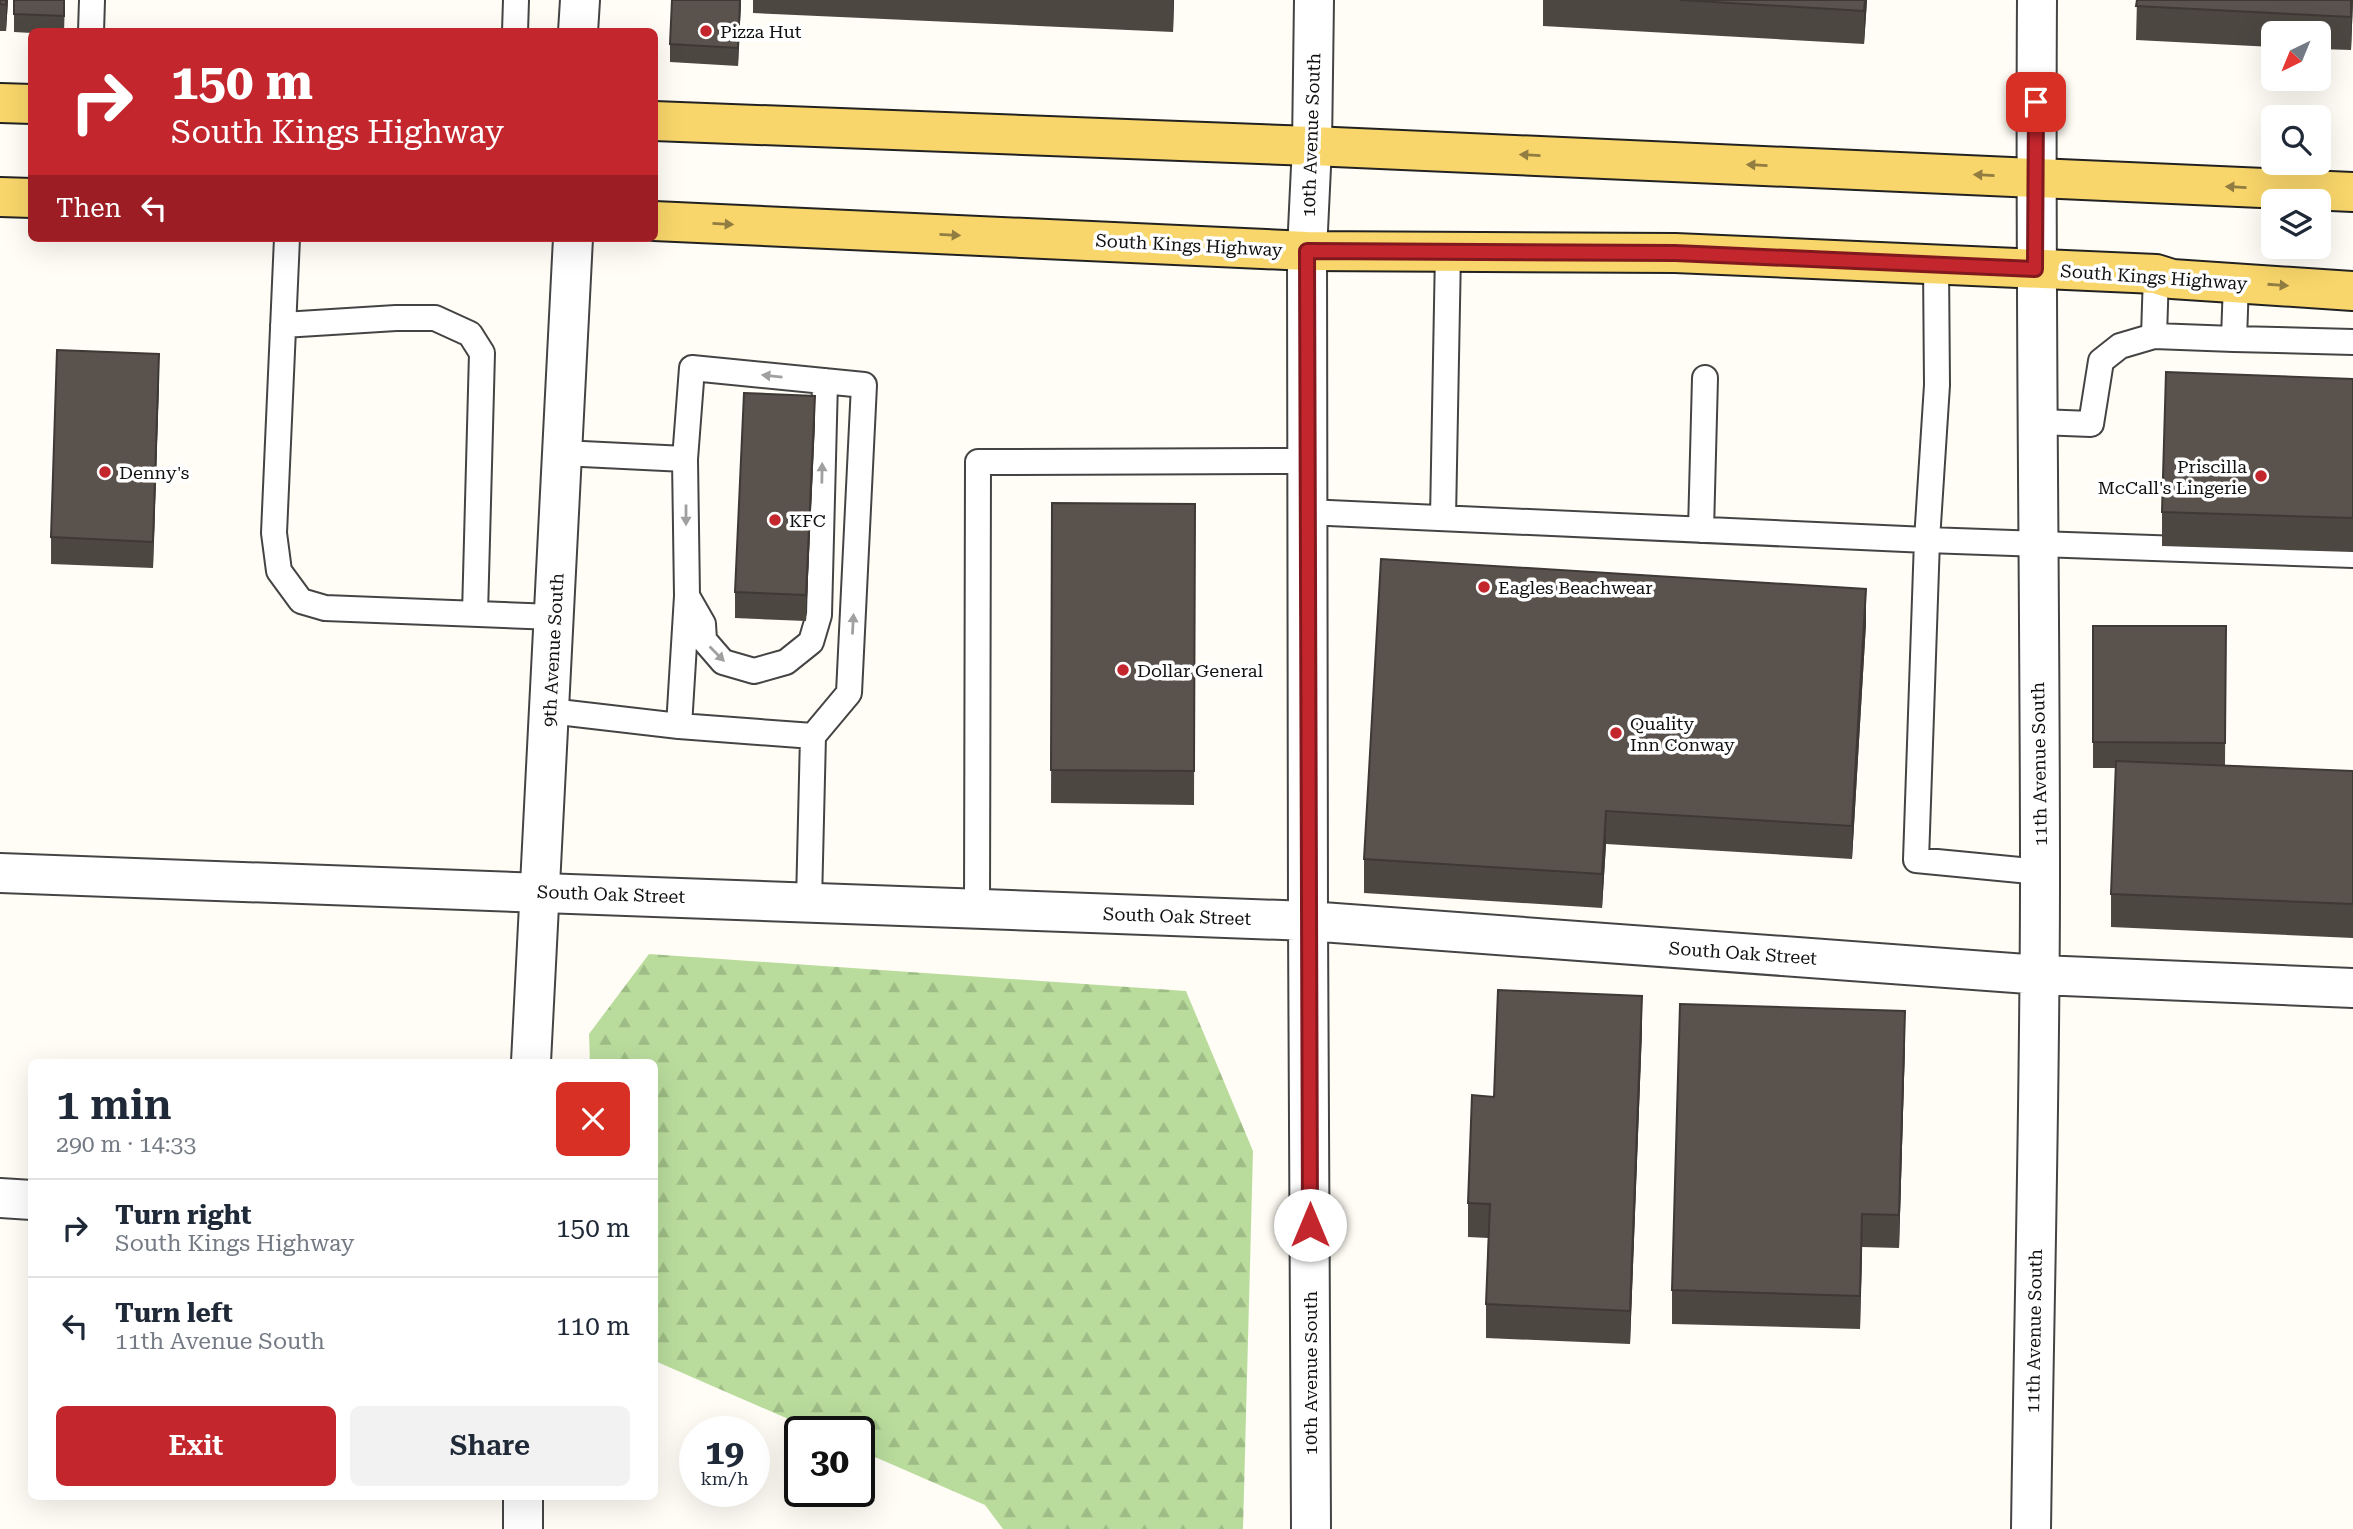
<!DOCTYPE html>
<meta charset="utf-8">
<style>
body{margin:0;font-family:"Roboto Serif",serif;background:#f2f2f3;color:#1f2937;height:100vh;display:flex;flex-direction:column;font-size:26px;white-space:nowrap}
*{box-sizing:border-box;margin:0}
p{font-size:23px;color:#747a83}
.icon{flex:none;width:38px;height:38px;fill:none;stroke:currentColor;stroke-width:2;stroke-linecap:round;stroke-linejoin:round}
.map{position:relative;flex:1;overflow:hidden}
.side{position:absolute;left:28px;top:1059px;width:630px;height:441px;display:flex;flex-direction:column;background:#fff;border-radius:10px;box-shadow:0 7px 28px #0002}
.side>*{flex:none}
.guide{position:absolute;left:28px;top:28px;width:630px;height:214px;border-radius:10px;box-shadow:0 7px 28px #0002;background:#c4262e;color:#fff;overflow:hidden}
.needle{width:46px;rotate:223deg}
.controls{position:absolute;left:2261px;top:21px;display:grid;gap:14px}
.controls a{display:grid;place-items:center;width:70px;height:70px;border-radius:10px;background:#fff;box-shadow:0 7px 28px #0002;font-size:35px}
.speed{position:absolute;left:679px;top:1416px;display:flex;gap:14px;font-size:35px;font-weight:700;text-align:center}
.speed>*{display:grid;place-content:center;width:91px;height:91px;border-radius:50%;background:#fff;box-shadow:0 7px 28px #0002;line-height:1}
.speed small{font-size:18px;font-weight:400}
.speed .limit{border:4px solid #111;border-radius:10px;background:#fff;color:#111}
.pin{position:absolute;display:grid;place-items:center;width:60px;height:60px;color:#fff;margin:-30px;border-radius:14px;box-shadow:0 4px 10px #0006}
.me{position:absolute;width:77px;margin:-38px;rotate:0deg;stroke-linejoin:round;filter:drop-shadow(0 0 5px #0008)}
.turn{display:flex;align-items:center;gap:24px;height:147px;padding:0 28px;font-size:32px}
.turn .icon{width:91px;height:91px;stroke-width:2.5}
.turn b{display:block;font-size:49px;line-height:60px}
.then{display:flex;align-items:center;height:66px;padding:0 28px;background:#0003;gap:14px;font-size:26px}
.round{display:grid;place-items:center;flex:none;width:74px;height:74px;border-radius:10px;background:#f2f2f3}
.summary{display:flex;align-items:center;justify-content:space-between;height:119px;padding:0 28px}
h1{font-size:42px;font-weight:600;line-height:52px}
.action{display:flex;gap:14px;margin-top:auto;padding:14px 28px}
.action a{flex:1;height:80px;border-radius:10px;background:#c4262e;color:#fff;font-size:28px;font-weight:600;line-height:80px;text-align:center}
.action a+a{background:#f2f2f3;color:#1f2937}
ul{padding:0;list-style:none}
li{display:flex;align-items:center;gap:21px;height:98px;padding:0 28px;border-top:2px solid #e0e1e3}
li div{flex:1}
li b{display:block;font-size:26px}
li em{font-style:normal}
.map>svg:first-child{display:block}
.forest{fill:url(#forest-firs)}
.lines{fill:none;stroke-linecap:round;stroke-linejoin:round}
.service-casing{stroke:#444;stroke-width:28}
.minor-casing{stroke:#444;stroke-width:42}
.tertiary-casing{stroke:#444;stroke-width:42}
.primary-casing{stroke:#222;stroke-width:42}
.service{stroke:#fff;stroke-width:24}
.minor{stroke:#fff;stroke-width:38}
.tertiary{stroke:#fff;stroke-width:38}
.primary{stroke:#f9d66b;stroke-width:38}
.wall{fill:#4d4742}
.shaded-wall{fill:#3f3936}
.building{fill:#5a524d;stroke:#3f3936;stroke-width:2}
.oneway{fill:#917d42}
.oneway2{fill:#a0a0a0}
.route-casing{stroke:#7f191e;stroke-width:18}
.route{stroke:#c4262e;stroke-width:12}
.poi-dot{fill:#c4262e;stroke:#fff;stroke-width:2.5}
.labels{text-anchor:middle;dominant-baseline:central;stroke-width:7;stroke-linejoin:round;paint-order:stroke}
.poi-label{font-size:18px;fill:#111;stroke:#fff;text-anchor:start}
.street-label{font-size:18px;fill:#111;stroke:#fff}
</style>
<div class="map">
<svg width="2353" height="1529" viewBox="0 0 2353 1529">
<defs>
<pattern id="forest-firs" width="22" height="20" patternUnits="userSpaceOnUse" patternTransform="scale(1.75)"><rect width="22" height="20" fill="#b9dc9c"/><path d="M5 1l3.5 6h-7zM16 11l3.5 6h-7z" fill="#9ebc85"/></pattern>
</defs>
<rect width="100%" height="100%" fill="#fffdf5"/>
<path class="forest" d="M 649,954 L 1186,991 L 1253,1151 L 1243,1529 L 1003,1529 L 985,1505 L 859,1450 L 859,1432 L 816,1431 L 655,1361 L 654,1062 L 590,1062 L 589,1034 Z"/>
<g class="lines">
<defs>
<path id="service" d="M 91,32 L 92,0
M 515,32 L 516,0
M 287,238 L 274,533 L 279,571 L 301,601 L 325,608 L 554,617
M 1936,265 L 1937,385 L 1927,540 L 1916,860 L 2040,872
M 2156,274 L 2154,336 L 2234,339
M 2236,282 L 2234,339 L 2353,342
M 283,325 L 396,318 L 435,318 L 470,334 L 482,353 L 475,614
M 2039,422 L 2091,424 L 2101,361 L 2120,346 L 2154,336
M 562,453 L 685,459
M 1307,512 L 1927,540 L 2353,555
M 1443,518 L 1448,252
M 1701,530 L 1705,378
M 687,596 L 703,624 L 704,640 L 723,662 L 754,671 L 786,662 L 811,642 L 819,615 L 825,381
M 550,711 L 679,726 L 813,736
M 679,726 L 687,596 L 685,459 L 692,368 L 864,385 L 849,693 L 813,736 L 809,902
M 977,909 L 978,462 L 1307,461"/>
<path id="minor" d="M 0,873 L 1308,921 L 2040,975 L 2353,988
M 0,1198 L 32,1200
M 1311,1529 L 1308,921 L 1307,251 L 1312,146 L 1314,0
M 2031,1529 C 2034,1311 2040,1094 2040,876 C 2040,584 2035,292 2037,0"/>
<path id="tertiary" d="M 578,32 L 580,0
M 531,1062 L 573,238
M 523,1496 L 523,1529"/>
<path id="primary" d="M 0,103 L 32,104
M 654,121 L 1312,146 L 2353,192
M 0,197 L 32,198
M 654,221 L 1307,251 L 1675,253 L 2156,274 L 2172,279 L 2353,291"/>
</defs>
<use href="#service" class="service-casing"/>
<use href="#minor" class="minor-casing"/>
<use href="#tertiary" class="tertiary-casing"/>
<use href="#primary" class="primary-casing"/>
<use href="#service" class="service"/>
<use href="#minor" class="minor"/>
<use href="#tertiary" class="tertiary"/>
<use href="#primary" class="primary"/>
</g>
<path class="wall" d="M 0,0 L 8,0 L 6,31 L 0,31 Z
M 14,0 L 65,0 L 64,32 L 32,32 L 32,33 L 14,32 Z
M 741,0 L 738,66 L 670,62 L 670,44 Z
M 753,0 L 1174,0 L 1173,32 L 753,13 Z
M 1543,0 L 1867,0 L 1864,44 L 1543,26 Z
M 2137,0 L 2353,0 L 2351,50 L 2319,49 L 2319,33 L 2273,33 L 2273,47 L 2136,40 Z
M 2353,379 L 2353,552 L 2162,546 L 2162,512 Z
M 159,380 L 153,568 L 51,564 L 51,537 Z
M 815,422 L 806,621 L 735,618 L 735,592 Z
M 1052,503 L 1195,504 L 1194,805 L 1051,803 Z
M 1866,623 L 1852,859 L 1606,844 L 1602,908 L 1364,893 L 1364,859 Z
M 2093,626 L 2226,626 L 2225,765 L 2353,771 L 2353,938 L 2111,927 L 2111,894 L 2116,768 L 2093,768 Z
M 1642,1030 L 1630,1344 L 1486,1338 L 1486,1304 L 1488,1238 L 1468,1237 L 1468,1203 L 1494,1097 Z
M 1905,1044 L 1899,1248 L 1862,1247 L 1860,1329 L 1672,1324 L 1672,1290 Z"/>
<path class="shaded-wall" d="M 6,0 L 8,0 L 6,31 Z
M 740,0 L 741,0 L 738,66 L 738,48 Z
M 1173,0 L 1174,0 L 1173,32 Z
M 1865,0 L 1867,0 L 1864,44 L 1864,11 Z
M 2351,0 L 2353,0 L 2351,50 Z
M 159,354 L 159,380 L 153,568 L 153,542 Z
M 815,396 L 815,422 L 806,621 L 806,595 Z
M 1866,589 L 1866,623 L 1852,859 L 1852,826 Z
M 1606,811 L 1606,844 L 1602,908 L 1602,874 Z
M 1642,996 L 1642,1030 L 1630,1344 L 1630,1311 Z
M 1905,1011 L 1905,1044 L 1899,1248 L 1899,1215 Z
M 1862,1214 L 1862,1247 L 1860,1329 L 1860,1296 Z"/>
<path class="building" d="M 0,0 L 6,0 L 6,5 L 0,4 Z
M 14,0 L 64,0 L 64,16 L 14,14 Z
M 672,0 L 740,0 L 738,48 L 670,44 Z
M 1680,0 L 1865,0 L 1864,11 Z
M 2137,0 L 2351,0 L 2351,17 L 2136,6 Z
M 57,350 L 159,354 L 153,542 L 51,537 Z
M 2166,372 L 2353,379 L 2353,518 L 2162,512 Z
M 744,393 L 815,396 L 806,595 L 735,592 Z
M 1052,503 L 1195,504 L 1194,771 L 1051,770 Z
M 1381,559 L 1866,589 L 1852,826 L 1606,811 L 1602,874 L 1364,859 Z
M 2093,626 L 2226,626 L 2225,743 L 2093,742 Z
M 2116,761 L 2353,771 L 2353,904 L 2111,894 Z
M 1498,990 L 1642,996 L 1630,1311 L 1486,1304 L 1490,1204 L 1468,1203 L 1472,1095 L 1494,1097 Z
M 1680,1004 L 1905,1011 L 1899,1215 L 1862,1214 L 1860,1296 L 1672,1290 Z"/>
<defs><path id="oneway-solid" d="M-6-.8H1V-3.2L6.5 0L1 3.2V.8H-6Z" transform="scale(1.75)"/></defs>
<g class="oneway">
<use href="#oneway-solid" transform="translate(1530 155) rotate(-177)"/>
<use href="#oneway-solid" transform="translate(1757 165) rotate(-177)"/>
<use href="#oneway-solid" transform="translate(1984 175) rotate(-177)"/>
<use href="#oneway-solid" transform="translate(2236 187) rotate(-177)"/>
<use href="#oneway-solid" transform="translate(723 224) rotate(3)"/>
<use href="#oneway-solid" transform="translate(950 235) rotate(3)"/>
<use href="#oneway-solid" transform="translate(2278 285) rotate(4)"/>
</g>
<g class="oneway2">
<use href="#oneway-solid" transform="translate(772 376) rotate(-174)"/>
<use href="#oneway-solid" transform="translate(822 473) rotate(-89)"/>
<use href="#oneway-solid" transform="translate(686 515) rotate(90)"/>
<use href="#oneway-solid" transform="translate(853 624) rotate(-87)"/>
<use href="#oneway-solid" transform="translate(717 654) rotate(45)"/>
</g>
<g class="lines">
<defs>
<path id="route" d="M 1310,1225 L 1307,251 L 1675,253 L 2035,269 L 2036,102"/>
</defs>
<use href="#route" class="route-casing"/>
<use href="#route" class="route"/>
</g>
<g class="poi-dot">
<circle cx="706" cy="31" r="7"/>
<circle cx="105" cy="472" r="7"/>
<circle cx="2261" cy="476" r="7"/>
<circle cx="775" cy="520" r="7"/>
<circle cx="1484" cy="587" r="7"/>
<circle cx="1123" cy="670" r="7"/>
<circle cx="1616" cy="733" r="7"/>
</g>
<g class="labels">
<g class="poi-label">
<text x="720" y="31">Pizza Hut</text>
<text x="2247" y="466" text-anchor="end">Priscilla<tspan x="2247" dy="21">McCall's Lingerie</tspan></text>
<text x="119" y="472">Denny's</text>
<text x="789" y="520">KFC</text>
<text x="1498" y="587">Eagles Beachwear</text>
<text x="1137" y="670">Dollar General</text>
<text x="1630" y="723">Quality<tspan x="1630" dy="21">Inn Conway</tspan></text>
</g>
<g class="street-label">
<text transform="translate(1311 135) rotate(-88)">10th Avenue South</text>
<text transform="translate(1189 245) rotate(3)">South Kings Highway</text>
<text transform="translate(2154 277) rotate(4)">South Kings Highway</text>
<text transform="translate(553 650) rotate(-87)">9th Avenue South</text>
<text transform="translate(2039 764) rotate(-91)">11th Avenue South</text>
<text transform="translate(611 894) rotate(2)">South Oak Street</text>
<text transform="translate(1177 916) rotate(2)">South Oak Street</text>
<text transform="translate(1743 953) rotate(4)">South Oak Street</text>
<text transform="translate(2034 1331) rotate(-89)">11th Avenue South</text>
<text transform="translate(1310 1373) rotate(-90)">10th Avenue South</text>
</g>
</g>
</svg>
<div class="controls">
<a><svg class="needle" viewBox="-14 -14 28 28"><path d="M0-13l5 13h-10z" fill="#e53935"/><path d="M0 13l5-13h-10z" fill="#747a83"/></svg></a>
<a><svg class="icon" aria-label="search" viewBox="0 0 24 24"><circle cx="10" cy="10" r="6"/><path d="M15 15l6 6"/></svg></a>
<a><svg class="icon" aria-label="layers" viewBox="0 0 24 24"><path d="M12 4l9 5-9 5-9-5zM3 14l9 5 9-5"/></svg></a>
</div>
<div class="speed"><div>19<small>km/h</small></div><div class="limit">30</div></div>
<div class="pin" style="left:2036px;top:102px;background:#d93025"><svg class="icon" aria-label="arrive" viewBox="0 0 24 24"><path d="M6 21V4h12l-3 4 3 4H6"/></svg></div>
<svg class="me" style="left:1310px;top:1225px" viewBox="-20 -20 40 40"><circle r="19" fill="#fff"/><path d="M0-13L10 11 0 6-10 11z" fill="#c4262e"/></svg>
<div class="guide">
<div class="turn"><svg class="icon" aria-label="right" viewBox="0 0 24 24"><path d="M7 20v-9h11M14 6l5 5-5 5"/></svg><div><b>150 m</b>South Kings Highway</div></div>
<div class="then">Then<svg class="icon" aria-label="left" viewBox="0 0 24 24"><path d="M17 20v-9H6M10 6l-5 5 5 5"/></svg></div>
</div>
<section class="side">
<div class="summary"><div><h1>1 min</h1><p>290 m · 14:33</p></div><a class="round" style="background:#d93025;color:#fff"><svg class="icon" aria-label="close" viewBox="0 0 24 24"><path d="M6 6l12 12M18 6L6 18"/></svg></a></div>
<ul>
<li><svg class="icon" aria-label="right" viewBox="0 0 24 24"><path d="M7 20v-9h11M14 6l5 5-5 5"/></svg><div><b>Turn right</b><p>South Kings Highway</p></div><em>150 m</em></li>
<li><svg class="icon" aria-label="left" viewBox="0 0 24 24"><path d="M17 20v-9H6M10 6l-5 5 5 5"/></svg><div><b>Turn left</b><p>11th Avenue South</p></div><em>110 m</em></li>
</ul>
<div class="action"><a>Exit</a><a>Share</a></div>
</section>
</div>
